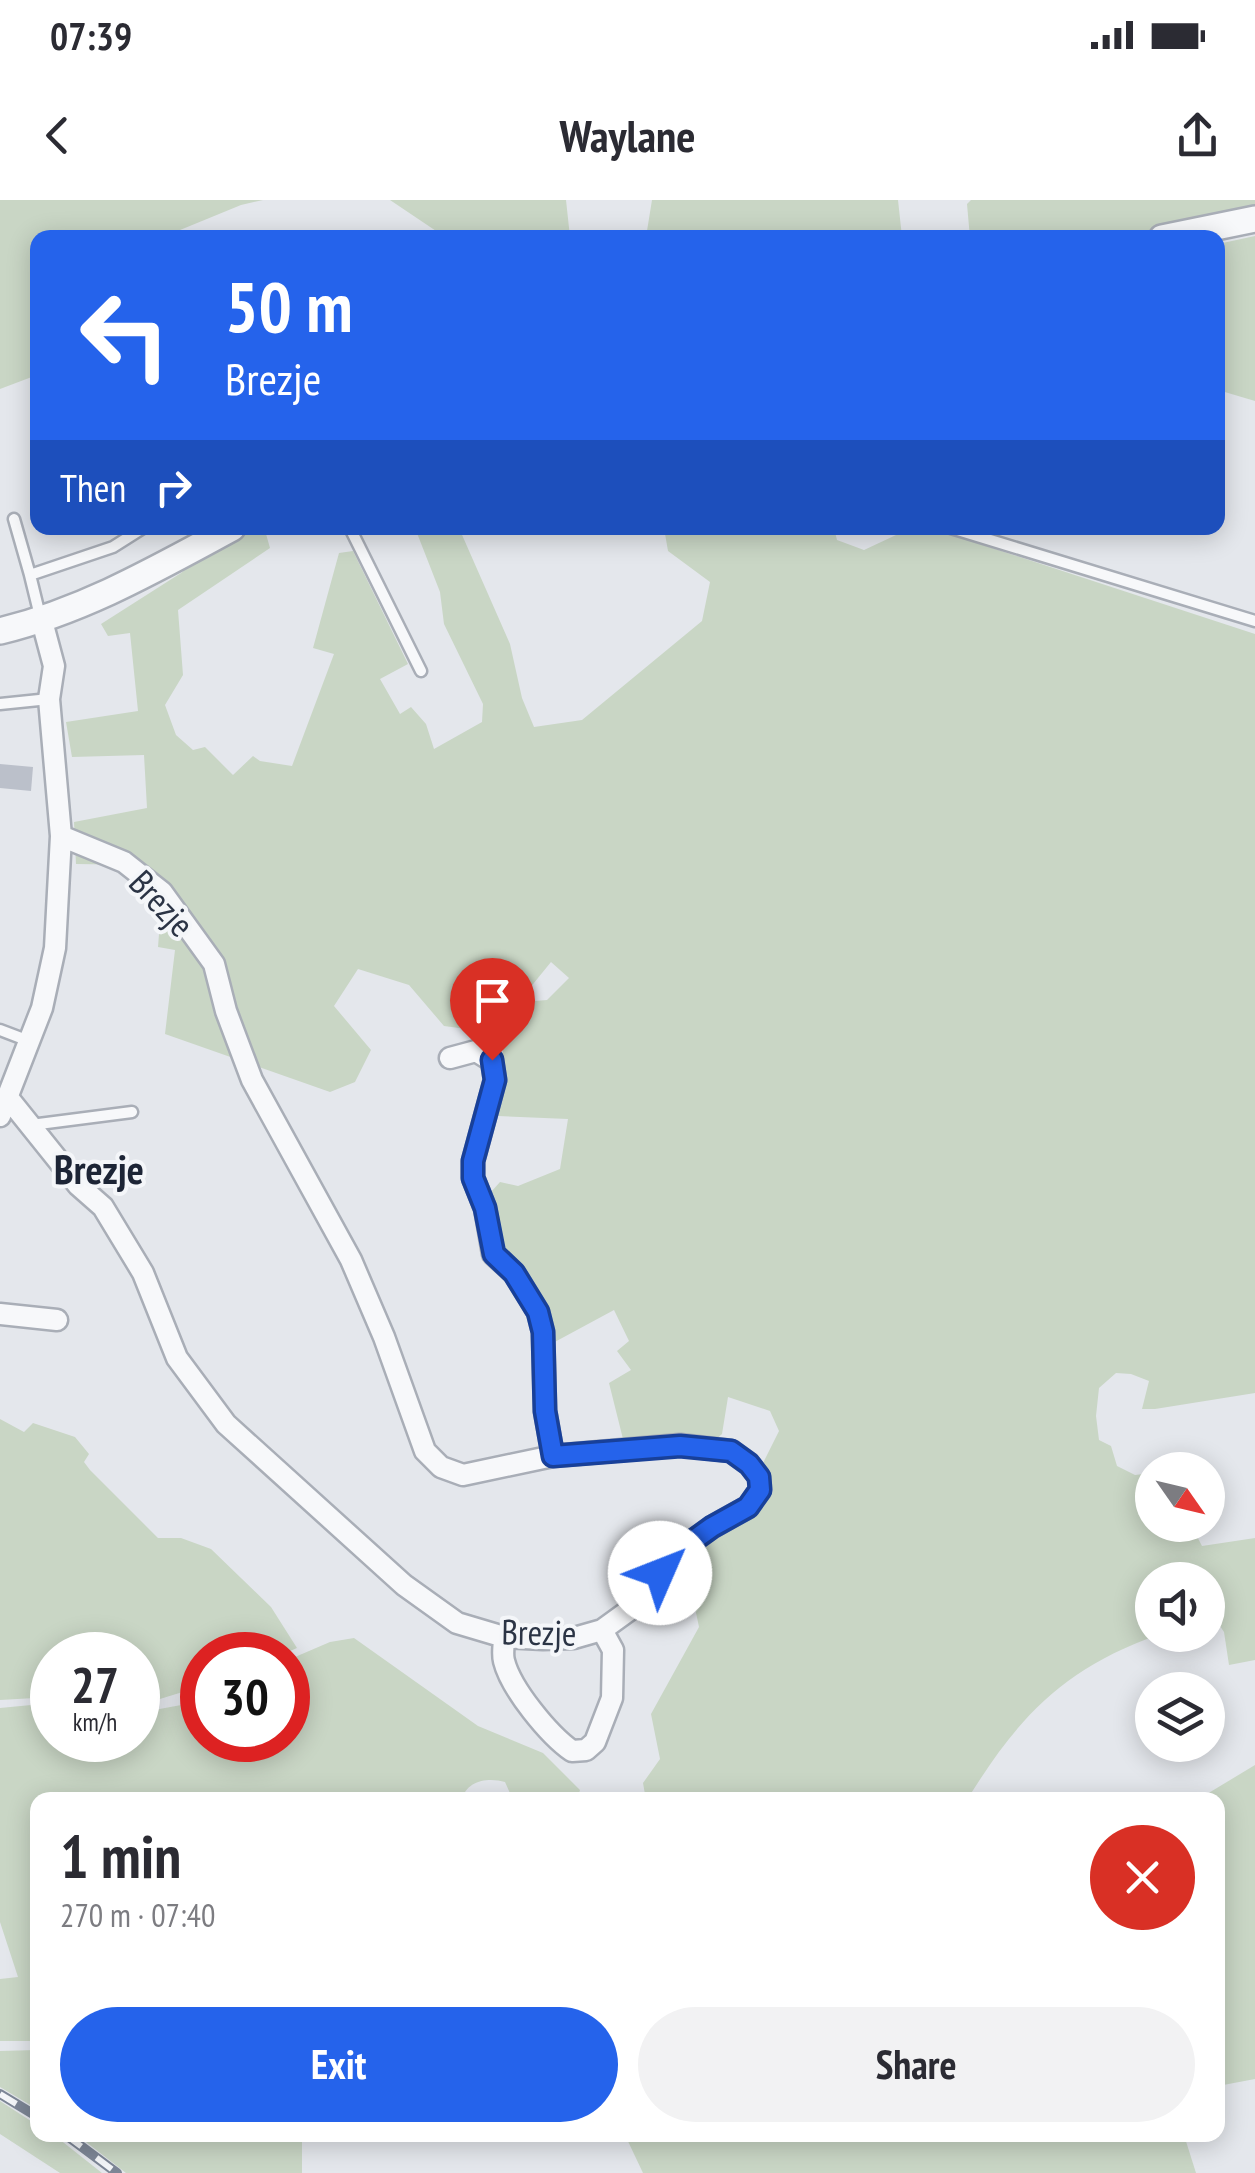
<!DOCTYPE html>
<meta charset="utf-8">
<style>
body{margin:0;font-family:"PT Sans Narrow",sans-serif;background:#f2f2f3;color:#2b2b33;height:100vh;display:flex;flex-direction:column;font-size:38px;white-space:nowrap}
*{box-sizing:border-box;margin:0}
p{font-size:32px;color:#7c7c81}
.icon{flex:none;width:55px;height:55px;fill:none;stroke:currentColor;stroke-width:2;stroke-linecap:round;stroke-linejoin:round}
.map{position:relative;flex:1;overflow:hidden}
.side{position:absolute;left:30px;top:1592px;width:1195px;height:350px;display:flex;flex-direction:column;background:#fff;border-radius:20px;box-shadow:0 5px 25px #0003}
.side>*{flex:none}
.hud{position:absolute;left:30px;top:30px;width:1195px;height:305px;border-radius:20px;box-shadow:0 5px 25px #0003;background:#2563eb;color:#fff;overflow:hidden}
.needle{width:65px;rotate:124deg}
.controls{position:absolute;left:1135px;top:1252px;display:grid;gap:20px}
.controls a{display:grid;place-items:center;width:90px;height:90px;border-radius:50%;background:#fff;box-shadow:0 5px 25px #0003;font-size:50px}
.speed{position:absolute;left:30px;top:1432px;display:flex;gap:20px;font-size:50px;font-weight:700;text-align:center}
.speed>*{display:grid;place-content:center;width:130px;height:130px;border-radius:50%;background:#fff;box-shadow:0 5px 25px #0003;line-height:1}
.speed small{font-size:25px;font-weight:400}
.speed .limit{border:15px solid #d22;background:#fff;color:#111}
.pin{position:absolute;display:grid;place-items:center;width:85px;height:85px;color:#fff;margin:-102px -42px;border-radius:50% 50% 50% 0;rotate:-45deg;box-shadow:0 0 10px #0007}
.pin .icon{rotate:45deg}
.me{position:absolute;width:110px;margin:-55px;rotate:46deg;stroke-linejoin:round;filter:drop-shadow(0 0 8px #0008)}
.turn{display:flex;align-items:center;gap:35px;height:210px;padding:0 30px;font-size:45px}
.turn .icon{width:130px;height:130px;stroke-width:2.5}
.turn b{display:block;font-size:70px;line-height:85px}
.then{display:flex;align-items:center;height:95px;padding:0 30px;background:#0003;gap:20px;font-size:38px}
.round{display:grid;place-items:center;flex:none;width:105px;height:105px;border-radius:52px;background:#f2f2f3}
.head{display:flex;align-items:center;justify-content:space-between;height:170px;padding:0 30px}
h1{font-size:60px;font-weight:700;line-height:75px}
.action{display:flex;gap:20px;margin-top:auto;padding:20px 30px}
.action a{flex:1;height:115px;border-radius:60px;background:#2563eb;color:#fff;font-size:40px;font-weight:700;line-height:115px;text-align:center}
.action a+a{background:#f2f2f3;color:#2b2b33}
.status{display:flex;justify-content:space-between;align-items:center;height:70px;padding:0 50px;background:#fff;direction:ltr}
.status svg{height:28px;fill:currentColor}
header{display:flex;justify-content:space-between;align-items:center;height:130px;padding:0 30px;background:#fff;font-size:45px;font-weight:700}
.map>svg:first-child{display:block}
.green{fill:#c9d6c5}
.building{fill:#bbc0ca}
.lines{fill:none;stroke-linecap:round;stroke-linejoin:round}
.service-casing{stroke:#a9aeb7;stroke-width:15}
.minor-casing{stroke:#a9aeb7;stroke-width:25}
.tertiary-casing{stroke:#a9aeb7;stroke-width:30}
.service{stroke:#f7f8fa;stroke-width:10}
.minor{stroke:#f7f8fa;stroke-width:20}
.tertiary{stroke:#f7f8fa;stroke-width:25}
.rail-casing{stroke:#7d8696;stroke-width:10}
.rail{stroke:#f4f6f9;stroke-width:6;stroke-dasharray:19;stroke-linecap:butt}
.route-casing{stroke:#184099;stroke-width:25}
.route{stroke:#2563eb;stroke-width:18}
.labels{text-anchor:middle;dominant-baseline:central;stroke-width:8;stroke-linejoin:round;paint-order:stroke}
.street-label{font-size:35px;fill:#2b3445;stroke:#f4f6f9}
.quarter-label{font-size:40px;font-weight:bold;fill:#1d2536;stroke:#f4f6f9}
</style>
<div class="status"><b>07:39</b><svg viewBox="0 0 49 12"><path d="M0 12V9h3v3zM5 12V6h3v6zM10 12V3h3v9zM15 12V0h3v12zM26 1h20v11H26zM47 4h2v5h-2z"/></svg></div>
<header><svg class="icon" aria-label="back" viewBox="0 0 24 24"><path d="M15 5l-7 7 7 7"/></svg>Waylane<svg class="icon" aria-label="share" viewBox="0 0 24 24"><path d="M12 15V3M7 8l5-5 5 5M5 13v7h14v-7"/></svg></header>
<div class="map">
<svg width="1255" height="1973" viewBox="0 0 1255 1973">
<rect width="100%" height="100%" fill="#e4e7ec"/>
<path class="green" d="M 0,0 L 263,0 L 241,5 L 163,37 L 38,38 L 37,175 L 0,189 Z
M 390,0 L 566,0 L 570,37 L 445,37 Z
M 652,0 L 898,0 L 902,37 L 646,37 Z
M 971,0 L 1255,0 L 1255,15 L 1116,37 L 970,38 L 967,4 Z
M 1255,36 L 1255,201 L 1218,190 L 1218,44 Z
M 243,328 L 279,328 L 266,334 L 270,348 L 178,410 L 183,475 L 165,505 L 176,535 L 193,550 L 205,547 L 233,575 L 253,556 L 260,561 L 292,566 L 334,454 L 313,448 L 339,353 L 353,351 L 408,464 L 380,479 L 400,514 L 411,507 L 426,524 L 434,549 L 482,522 L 483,504 L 444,424 L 440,392 L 415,328 L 459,328 L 510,444 L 522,498 L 534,527 L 582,520 L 702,421 L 710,382 L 668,351 L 664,328 L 834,328 L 837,340 L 864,350 L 911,328 L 931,328 L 1255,434 L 1255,1193 L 1155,1209 L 1142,1209 L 1149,1181 L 1131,1174 L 1116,1173 L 1099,1188 L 1096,1216 L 1099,1240 L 1111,1246 L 1117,1266 L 1135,1275 L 1152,1273 L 1152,1325 L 1191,1325 L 1202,1346 L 1255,1338 L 1255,1460 L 1229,1465 L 1224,1432 L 1214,1417 L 1208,1419 L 1208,1380 L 1152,1380 L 1152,1435 L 1158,1435 C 1064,1468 1018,1517 967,1600 L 646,1600 L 643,1583 L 660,1559 L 651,1514 L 699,1427 L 695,1408 L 702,1385 L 676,1367 L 691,1351 L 766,1303 L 773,1290 L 763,1263 L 779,1231 L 770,1211 L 728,1197 L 722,1234 L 712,1243 L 624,1243 L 609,1183 L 631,1170 L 617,1151 L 629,1141 L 614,1110 L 551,1144 C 525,1094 496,1049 491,992 L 500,982 L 518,986 L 560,969 L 568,919 L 498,916 L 504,836 L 535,801 L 547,800 L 569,778 L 551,762 L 502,822 L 481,835 L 474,830 L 444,826 L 409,785 L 358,769 L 334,806 L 371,850 L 355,882 L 330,892 L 165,834 L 175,750 L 158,747 L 163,682 L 143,665 L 76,664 L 74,622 L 147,608 L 144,555 L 72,557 L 66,522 L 138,511 L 130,433 L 108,436 L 101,424 L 181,373 L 210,348 Z
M 0,1219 L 24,1232 L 33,1223 L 75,1237 L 89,1254 L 84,1262 L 90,1270 L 158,1338 L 181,1338 L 211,1349 L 271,1407 L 297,1448 L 281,1455 L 202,1455 L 202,1486 L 147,1503 L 138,1503 L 138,1455 L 52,1455 L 52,1497 L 0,1500 Z
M 354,1438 L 478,1526 L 543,1553 L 580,1590 L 577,1600 L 513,1600 L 505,1582 C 489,1577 466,1580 462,1600 L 38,1600 L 37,1841 L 0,1841 L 0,1779 L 18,1777 L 0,1722 L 0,1508 L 52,1503 L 52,1540 L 138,1540 L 138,1513 L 192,1503 L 202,1497 L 202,1540 L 288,1540 L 288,1460 L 330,1442 Z
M 1255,1565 L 1255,1879 L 1218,1886 L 1218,1600 L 1197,1600 Z
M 37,1850 L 38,1850 L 37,1909 L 0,1887 L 0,1851 Z
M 0,1901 L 37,1925 L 38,1935 L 54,1935 L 102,1973 L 60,1973 L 0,1934 Z
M 77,1935 L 302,1935 L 302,1973 L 126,1973 Z
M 625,1935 L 1184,1935 L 1196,1973 L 643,1973 Z"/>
<path class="building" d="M 0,564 L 33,567 L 31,591 L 0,588 Z"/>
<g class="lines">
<defs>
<path id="service" d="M 14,319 L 30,375
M 350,328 L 421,471
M 951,328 L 1255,421
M 41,420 L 30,375 L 113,347 L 143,328
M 0,504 L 49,499
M 0,830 L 29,841
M 31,925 L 132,912"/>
<path id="minor" d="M 450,858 L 476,851 L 492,861 L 495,880 L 473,961 L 473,978 L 485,1008 L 493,1054 L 514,1073 L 538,1112 L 543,1132 L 545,1211 L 553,1256
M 9,899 L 78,985 L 103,1007 L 143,1073 L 177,1158 L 226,1224 L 404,1385 L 457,1423 L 504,1437 L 543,1439 L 574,1438 L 602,1430 L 631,1409 L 681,1350 L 712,1327 L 748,1307 L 760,1290 L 759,1277 L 749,1264 L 731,1251 L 680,1245 L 553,1256 L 463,1275 L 441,1267 L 425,1251 L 384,1137 L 351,1060 L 252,880 L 226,811 L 214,764 L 162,692 L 124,662 L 61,636
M 0,916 L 42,808 L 55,748 L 61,636 L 49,499 L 54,466 L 42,421
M 0,1114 L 57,1120
M 504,1437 C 504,1445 502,1454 504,1461 C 511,1489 549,1535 572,1551 L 586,1550 L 595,1542 L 612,1498 L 613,1450 L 602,1430"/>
<path id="tertiary" d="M 1162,38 L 1255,19
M 0,431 C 85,410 156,369 232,328"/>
</defs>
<use href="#service" class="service-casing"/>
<use href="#minor" class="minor-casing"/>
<use href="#tertiary" class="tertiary-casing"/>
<use href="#service" class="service"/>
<use href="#minor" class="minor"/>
<use href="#tertiary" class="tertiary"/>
<defs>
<path id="rail" d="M 0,1894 L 38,1917
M 66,1935 L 117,1973"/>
</defs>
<use href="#rail" class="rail-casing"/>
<use href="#rail" class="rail"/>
</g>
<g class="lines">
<defs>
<path id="route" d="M 492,860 L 495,880 L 473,961 L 473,978 L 485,1008 L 494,1054 L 514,1073 L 538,1112 L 543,1132 L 545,1211 L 553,1256 L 680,1246 L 731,1251 L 749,1264 L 759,1277 L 760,1290 L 748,1307 L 712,1327 L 680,1350 L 660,1373"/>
</defs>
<use href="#route" class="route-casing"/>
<use href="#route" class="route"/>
</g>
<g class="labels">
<g class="street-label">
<text transform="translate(162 703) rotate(47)">Brezje</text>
<text transform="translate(539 1432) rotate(1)">Brezje</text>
</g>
<g class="quarter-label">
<text x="99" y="969">Brezje</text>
</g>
</g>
</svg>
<div class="controls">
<a><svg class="needle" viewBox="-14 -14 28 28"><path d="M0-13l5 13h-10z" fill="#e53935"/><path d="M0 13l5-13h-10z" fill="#7c7c81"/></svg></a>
<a><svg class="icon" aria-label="sound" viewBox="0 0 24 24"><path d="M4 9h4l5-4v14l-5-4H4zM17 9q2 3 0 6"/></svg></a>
<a><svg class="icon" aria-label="layers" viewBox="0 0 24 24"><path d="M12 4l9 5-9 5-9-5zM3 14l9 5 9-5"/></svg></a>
</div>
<div class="speed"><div>27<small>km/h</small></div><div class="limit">30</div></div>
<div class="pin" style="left:492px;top:860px;background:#d93025"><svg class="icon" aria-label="arrive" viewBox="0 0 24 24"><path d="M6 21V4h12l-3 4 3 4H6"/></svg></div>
<svg class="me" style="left:660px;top:1373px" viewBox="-20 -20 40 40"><circle r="19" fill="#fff"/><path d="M0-13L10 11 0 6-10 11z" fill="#2563eb"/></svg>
<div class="hud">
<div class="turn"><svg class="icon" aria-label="left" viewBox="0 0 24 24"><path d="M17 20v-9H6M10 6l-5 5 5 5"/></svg><div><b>50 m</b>Brezje</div></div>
<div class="then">Then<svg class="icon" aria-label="right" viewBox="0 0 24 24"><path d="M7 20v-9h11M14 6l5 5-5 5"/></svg></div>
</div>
<section class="side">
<div class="head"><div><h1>1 min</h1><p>270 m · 07:40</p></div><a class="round" style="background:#d93025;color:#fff"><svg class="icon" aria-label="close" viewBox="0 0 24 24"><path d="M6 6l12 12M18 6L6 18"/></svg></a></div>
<div class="action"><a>Exit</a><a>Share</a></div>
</section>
</div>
